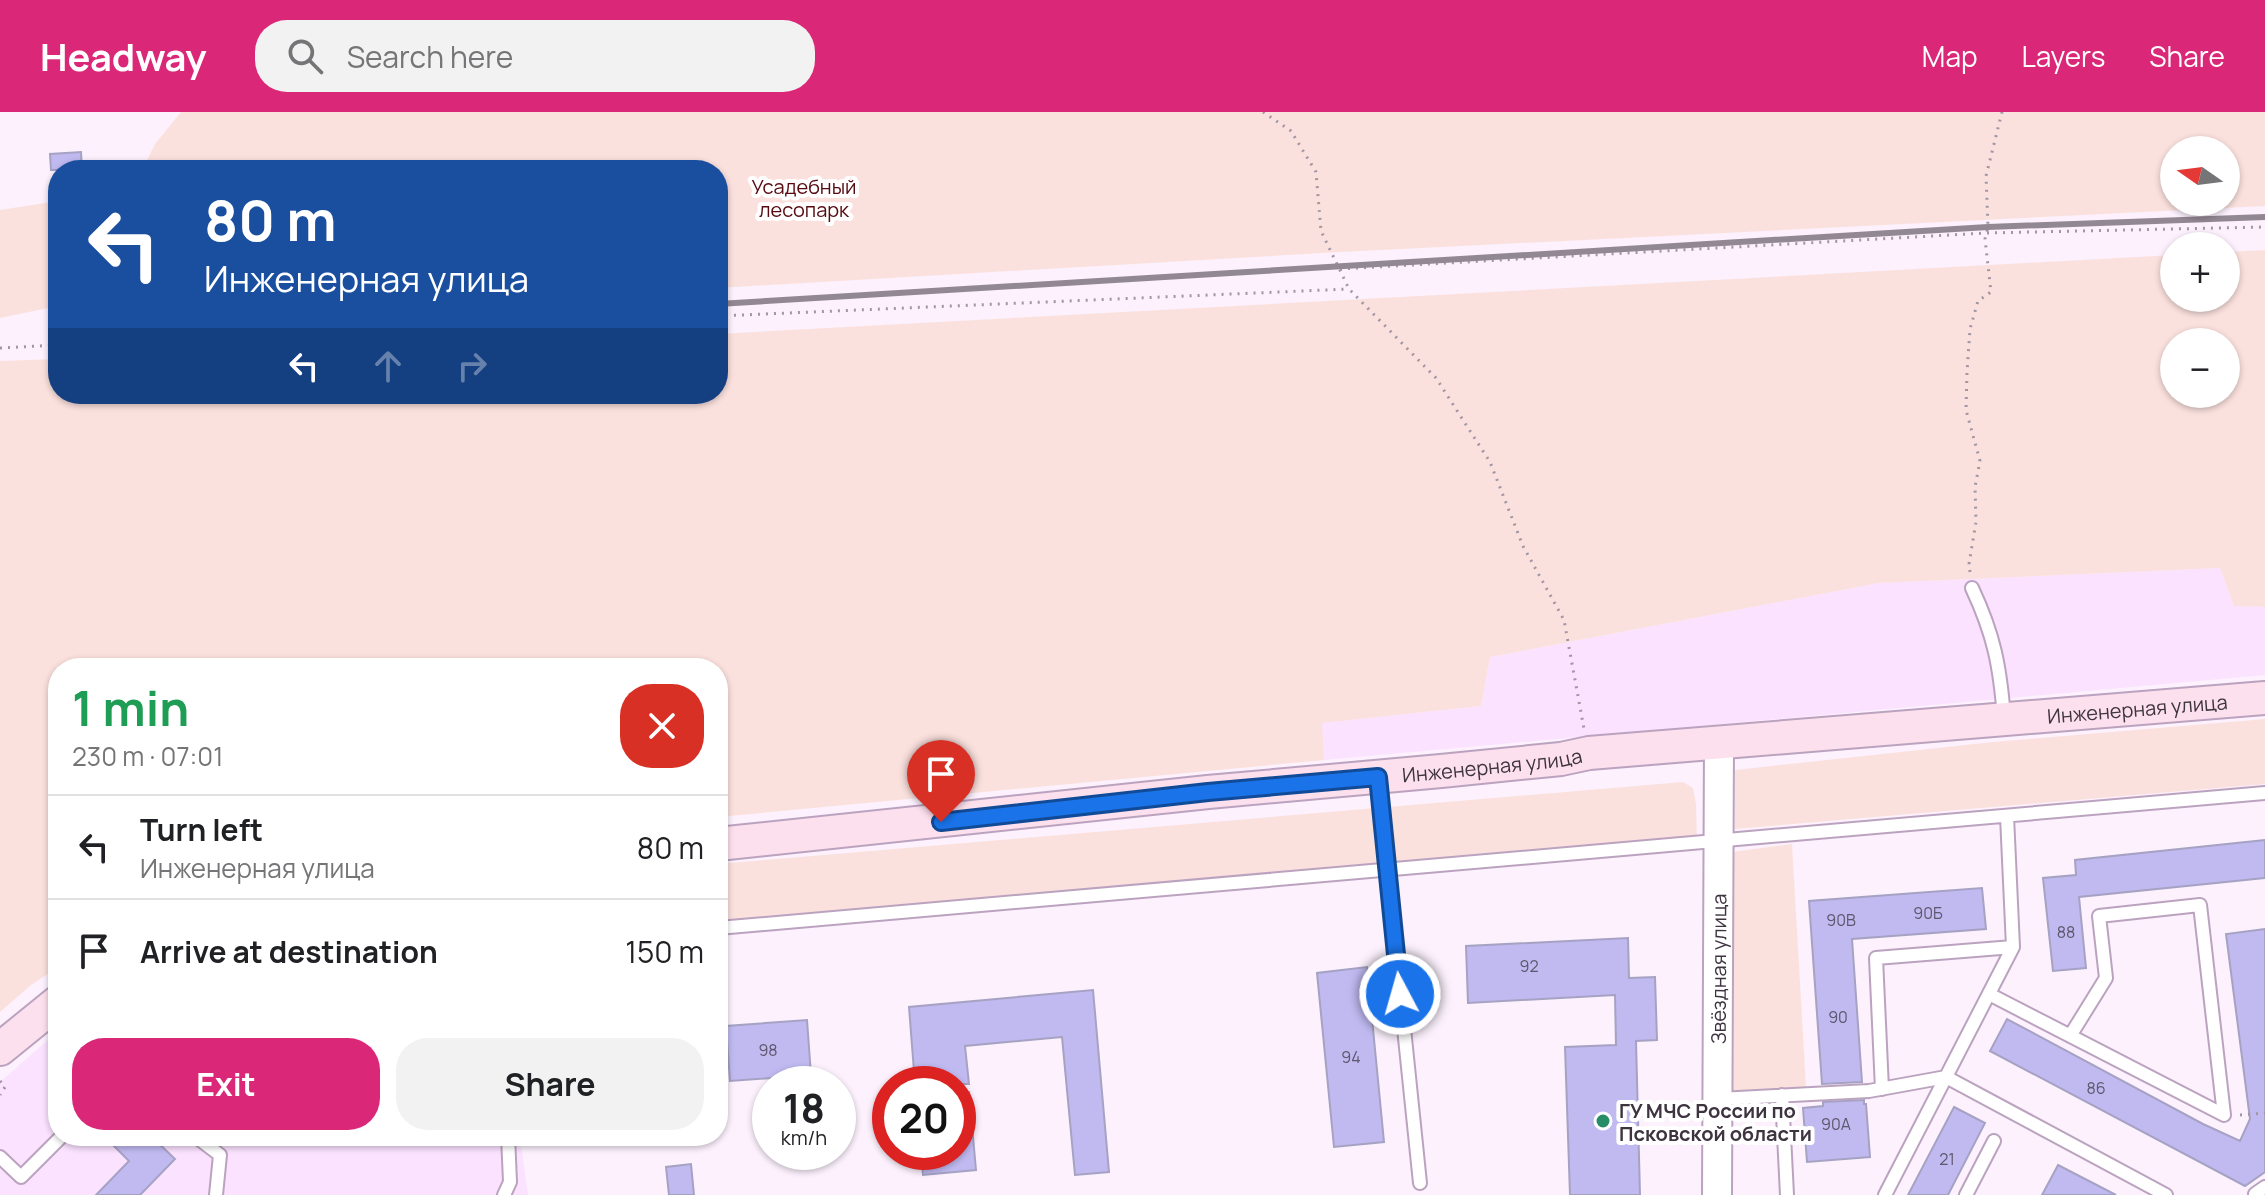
<!DOCTYPE html>
<meta charset="utf-8">
<style>
body{margin:0;font-family:Manrope,sans-serif;background:#f2f2f2;color:#202124;height:100vh;display:flex;flex-direction:column;font-size:30px;white-space:nowrap}
*{box-sizing:border-box;margin:0}
p{font-size:26px;color:#757577}
.icon{flex:none;width:44px;height:44px;fill:none;stroke:currentColor;stroke-width:2;stroke-linecap:round;stroke-linejoin:round}
.map{position:relative;flex:1;overflow:hidden}
.side{position:absolute;left:48px;top:546px;width:680px;height:488px;display:flex;flex-direction:column;background:#fff;border-radius:32px;box-shadow:0 2px 6px #0004}
.side>*{flex:none}
.hud{position:absolute;left:48px;top:48px;width:680px;height:244px;border-radius:32px;box-shadow:0 2px 6px #0004;background:#1a4fa0;color:#fff;overflow:hidden}
.needle{width:52px;rotate:284deg}
.buttons{position:absolute;left:2160px;top:24px;display:grid;gap:16px}
.buttons a{display:grid;place-items:center;width:80px;height:80px;border-radius:50%;background:#fff;box-shadow:0 2px 6px #0004;font-size:40px}
.speed{position:absolute;left:752px;top:954px;display:flex;gap:16px;font-size:40px;font-weight:700;text-align:center}
.speed>*{display:grid;place-content:center;width:104px;height:104px;border-radius:50%;background:#fff;box-shadow:0 2px 6px #0004;line-height:1}
.speed small{font-size:20px;font-weight:400}
.speed .limit{border:12px solid #d22;background:#fff;color:#111}
.pin{position:absolute;display:grid;place-items:center;width:68px;height:68px;color:#fff;margin:-82px -34px;border-radius:50% 50% 50% 0;rotate:-45deg;box-shadow:0 0 8px #0007}
.pin .icon{rotate:45deg}
.me{position:absolute;width:88px;margin:-44px;rotate:354deg;stroke-linejoin:round;filter:drop-shadow(0 0 6px #0008)}
.turn{display:flex;align-items:center;gap:28px;height:168px;padding:0 24px;font-size:36px}
.turn .icon{width:104px;height:104px;stroke-width:2.5}
.turn b{display:block;font-size:56px;line-height:68px}
.lanes{display:flex;align-items:center;height:76px;padding:0 24px;background:#0003;justify-content:center;gap:40px;direction:ltr}
.lanes .off{opacity:.35}
.round{display:grid;place-items:center;flex:none;width:84px;height:84px;border-radius:32px;background:#f2f2f2}
.summary{display:flex;align-items:center;justify-content:space-between;height:136px;padding:0 24px}
h1{font-size:48px;font-weight:700;line-height:60px;color:#1e9e55}
.cta{display:flex;gap:16px;margin-top:auto;padding:16px 24px}
.cta a{flex:1;height:92px;border-radius:32px;background:#db2777;color:#fff;font-size:32px;font-weight:700;line-height:92px;text-align:center}
.cta a+a{background:#f2f2f2;color:#202124}
ul{padding:0;list-style:none}
li{display:flex;align-items:center;gap:24px;height:104px;padding:0 24px;border-top:2px solid #e0e0e0}
li div{flex:1}
li b{display:block;font-size:30px}
li em{font-style:normal}
header{display:flex;align-items:center;gap:48px;box-sizing:border-box;height:112px;padding:0 40px;background:#db2777;color:#fff}
header strong{font-size:38px}
nav{display:flex;gap:44px;margin-inline-start:auto;font-size:28px}
.search{width:560px;height:72px;background:#f2f2f2;display:flex;align-items:center;gap:20px;box-sizing:border-box;padding:0 28px;border-radius:32px;color:#757577;font-size:30px}
.map>svg:first-child{display:block}
.built{fill:#fbe2ff}
.green{fill:#fbe1de;fill-rule:evenodd}
.building{fill:#c0baf1;stroke:#a6a2c3;stroke-width:2}
.lines{fill:none;stroke-linecap:round;stroke-linejoin:round}
.service-casing{stroke:#bba3bf;stroke-width:16}
.tertiary-casing{stroke:#bba3bf;stroke-width:32}
.secondary-casing{stroke:#bba3bf;stroke-width:36}
.path{stroke:#a196a2;stroke-width:3;stroke-dasharray:2 6;stroke-linecap:butt}
.service{stroke:#fff;stroke-width:12}
.tertiary{stroke:#fff;stroke-width:28}
.secondary{stroke:#fde0ed;stroke-width:32}
.rail{stroke:#928894;stroke-width:6}
.route-casing{stroke:#114b97;stroke-width:20}
.route{stroke:#1a73e8;stroke-width:14}
.poi-dot{fill:#278d69;stroke:#fff;stroke-width:3}
.labels{text-anchor:middle;dominant-baseline:central;stroke-width:8;stroke-linejoin:round;paint-order:stroke}
.number-label{font-size:16px;fill:#5e566c}
.park-label{font-size:20px;fill:#560a10;stroke:#fff}
.street-label{font-size:20px;fill:#3e3440;stroke:#fff}
.poi-label{font-size:20px;font-weight:bold;fill:#3e3440;stroke:#fff;text-anchor:start}
</style>
<header>
<strong>Headway</strong>
<div class="search"><svg class="icon" aria-label="search" viewBox="0 0 24 24"><circle cx="10" cy="10" r="6"/><path d="M15 15l6 6"/></svg>Search here</div>
<nav><a>Map</a><a>Layers</a><a>Share</a></nav>
</header>
<div class="map">
<svg width="2265" height="1083" viewBox="0 0 2265 1083">
<rect width="100%" height="100%" fill="#fcf1fd"/>
<path class="built" d="M 2220,456 L 2234,494 L 2265,495 L 2265,563 L 1324,648 L 1321,611 L 1481,594 L 1490,545 L 1879,471 Z
M 58,919 L 58,1024 L 520,1024 L 528,1083 L 0,1083 L 0,970 Z"/>
<path class="green" d="M 181,0 L 2265,0 L 2265,94 L 1322,141 L 718,176 L 718,58 L 142,58 L 155,32 ZM 2174,38 L 2226,38 L 2226,90 L 2174,90 Z
M 58,89 L 58,194 L 0,206 L 0,98 Z
M 2265,138 L 2265,495 L 2234,494 L 2220,456 L 1879,471 L 1490,545 L 1481,594 L 1322,611 L 1324,648 L 718,705 L 718,556 L 58,556 L 58,855 L 31,873 L 0,900 L 0,249 L 58,247 L 58,282 L 718,282 L 718,222 L 2174,143 L 2174,186 L 2226,186 L 2226,140 ZM 2226,230 L 2226,282 L 2174,282 L 2174,230 Z
M 2265,607 L 2265,672 L 1735,717 L 1735,658 L 1993,630 Z
M 1683,670 L 1693,676 L 1696,692 L 1697,731 L 718,812 L 718,752 Z
M 1792,732 L 1806,975 L 1731,979 L 1732,740 Z"/>
<path class="building" d="M 81,40 L 82,58 L 51,58 L 50,42 Z
M 2265,728 L 2265,766 L 2079,785 L 2086,856 L 2053,859 L 2043,766 L 2076,763 L 2075,748 Z
M 1982,776 L 1986,817 L 1852,827 L 1862,970 L 1822,972 L 1809,789 Z
M 2265,817 L 2265,1060 L 2245,1074 L 1990,939 L 2007,907 L 2203,1012 L 2240,1029 L 2250,1007 L 2226,822 Z
M 1628,826 L 1629,866 L 1655,865 L 1657,928 L 1636,929 L 1640,1083 L 1570,1083 L 1565,935 L 1616,933 L 1615,883 L 1468,891 L 1466,834 Z
M 1367,855 L 1384,1030 L 1334,1035 L 1317,861 Z
M 1093,878 L 1109,1060 L 1075,1063 L 1062,925 L 965,934 L 969,972 L 915,972 L 909,895 Z
M 807,908 L 811,963 L 730,969 L 726,914 Z
M 969,980 L 976,1058 L 923,1063 L 921,1040 L 958,1040 L 958,981 Z
M 1864,988 L 1864,992 L 1866,992 L 1870,1045 L 1807,1050 L 1803,996 L 1823,994 L 1823,990 Z
M 1954,995 L 1985,1011 L 1948,1083 L 1908,1083 Z
M 104,1024 L 151,1024 L 175,1047 L 140,1083 L 96,1083 L 129,1049 Z
M 691,1052 L 694,1083 L 669,1083 L 666,1055 Z
M 2058,1053 L 2116,1083 L 2042,1083 Z"/>
<g class="lines">
<defs>
<path id="service" d="M 1972,476 C 1994,523 2000,554 2004,606
M 1378,665 L 1420,1071
M 718,816 L 2265,681
M 1989,882 L 2224,1003 L 2200,793 L 2099,804 L 2106,866 L 2070,924
M 1882,977 L 1876,846 L 2013,835
M 1782,983 L 1787,1083
M 1719,987 L 1869,979 L 1946,965 L 2166,1083
M 195,1024 L 220,1043 L 216,1083
M 0,1045 L 21,1065 L 62,1024
M 2255,1082 L 2265,1075
M 504,1083 L 510,1070 L 508,1024
M 1885,1083 L 2013,835 L 2007,704
M 1966,1083 L 1994,1029"/>
<g id="tertiary">
<path id="s1" d="M 1717,1083 L 1719,631"/>
</g>
<g id="secondary">
<path id="s2" d="M 718,732 L 1208,680 L 1441,659 L 1561,647 L 1589,641 L 2265,586"/>
<path d="M 0,937 L 58,890"/>
</g>
</defs>
<use href="#service" class="service-casing"/>
<use href="#tertiary" class="tertiary-casing"/>
<use href="#secondary" class="secondary-casing"/>
<path class="path" d="M 1263,0 L 1291,19 L 1316,60 L 1321,119 L 1349,177 L 1436,266 L 1490,350 L 1523,434 L 1564,508 L 1584,617
M 1340,157 L 1986,121 L 2265,115
M 718,204 L 1349,177
M 0,236 L 58,233
M 1970,460 L 1969,452 L 1976,410 L 1975,375 L 1980,349 L 1966,298 L 1967,260 L 1970,217 L 1978,189 L 1991,180 L 1985,127 L 1988,115 L 1986,64 L 2002,0
M 0,969 L 5,975 L 0,983
M 2240,1003 L 2265,1001"/>
<use href="#service" class="service"/>
<use href="#tertiary" class="tertiary"/>
<use href="#secondary" class="secondary"/>
<path class="rail" d="M 718,192 L 1988,115 L 2265,105"/>
</g>
<g class="lines">
<defs>
<path id="route" d="M 941,710 L 1208,680 L 1378,665 L 1400,882"/>
</defs>
<use href="#route" class="route-casing"/>
<use href="#route" class="route"/>
</g>
<circle class="poi-dot" cx="1603" cy="1009" r="8"/>
<g class="labels">
<g class="number-label">
<text x="1928" y="801">90Б</text>
<text x="1841" y="808">90В</text>
<text x="2066" y="820">88</text>
<text x="1529" y="854">92</text>
<text x="1838" y="905">90</text>
<text x="768" y="938">98</text>
<text x="1351" y="945">94</text>
<text x="2096" y="976">86</text>
<text x="1836" y="1012">90А</text>
<text x="1947" y="1047">21</text>
</g>
<g class="park-label">
<text x="804" y="74">Усадебный<tspan x="804" dy="23">лесопарк</tspan></text>
</g>
<g class="street-label">
<text stroke="none"><textPath href="#s2" startOffset="1426">Инженерная улица</textPath></text>
<text stroke="none"><textPath href="#s2" startOffset="778">Инженерная улица</textPath></text>
<text stroke="none"><textPath href="#s1" startOffset="226">Звёздная улица</textPath></text>
</g>
<g class="poi-label">
<text x="1619" y="998">ГУ МЧС России по<tspan x="1619" dy="23">Псковской области</tspan></text>
</g>
</g>
</svg>
<div class="buttons">
<a><svg class="needle" viewBox="-14 -14 28 28"><path d="M0-13l5 13h-10z" fill="#e53935"/><path d="M0 13l5-13h-10z" fill="#757577"/></svg></a>
<a>+</a>
<a>−</a>
</div>
<div class="speed"><div>18<small>km/h</small></div><div class="limit">20</div></div>
<div class="pin" style="left:941px;top:710px;background:#d93025"><svg class="icon" aria-label="arrive" viewBox="0 0 24 24"><path d="M6 21V4h12l-3 4 3 4H6"/></svg></div>
<svg class="me" style="left:1400px;top:882px" viewBox="-20 -20 40 40"><circle r="17" fill="#1a73e8" stroke="#fff" stroke-width="3"/><path d="M0-11L8 9 0 5-8 9z" fill="#fff"/></svg>
<div class="hud">
<div class="turn"><svg class="icon" aria-label="left" viewBox="0 0 24 24"><path d="M17 20v-9H6M10 6l-5 5 5 5"/></svg><div><b>80 m</b>Инженерная улица</div></div>
<div class="lanes"><svg class="icon" aria-label="left" viewBox="0 0 24 24"><path d="M17 20v-9H6M10 6l-5 5 5 5"/></svg><svg class="icon off" aria-label="ahead" viewBox="0 0 24 24"><path d="M12 20V5M6 11l6-6 6 6"/></svg><svg class="icon off" aria-label="right" viewBox="0 0 24 24"><path d="M7 20v-9h11M14 6l5 5-5 5"/></svg></div>
</div>
<section class="side">
<div class="summary"><div><h1>1 min</h1><p>230 m · 07:01</p></div><a class="round" style="background:#d93025;color:#fff"><svg class="icon" aria-label="close" viewBox="0 0 24 24"><path d="M6 6l12 12M18 6L6 18"/></svg></a></div>
<ul>
<li><svg class="icon" aria-label="left" viewBox="0 0 24 24"><path d="M17 20v-9H6M10 6l-5 5 5 5"/></svg><div><b>Turn left</b><p>Инженерная улица</p></div><em>80 m</em></li>
<li><svg class="icon" aria-label="arrive" viewBox="0 0 24 24"><path d="M6 21V4h12l-3 4 3 4H6"/></svg><div><b>Arrive at destination</b></div><em>150 m</em></li>
</ul>
<div class="cta"><a>Exit</a><a>Share</a></div>
</section>
</div>
